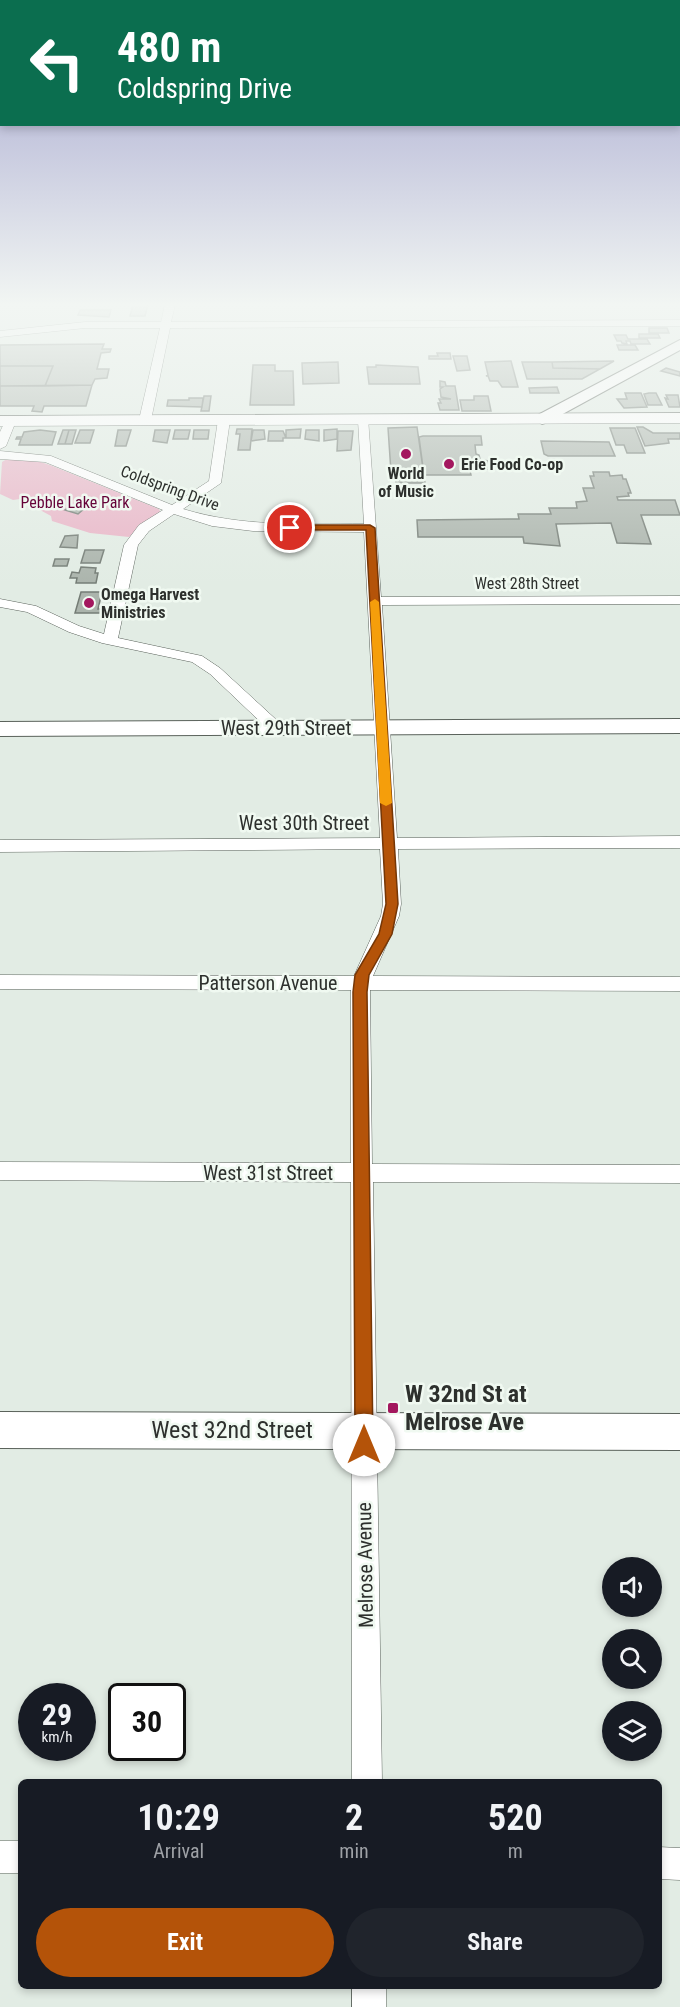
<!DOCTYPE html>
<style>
body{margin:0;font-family:"Roboto Condensed",sans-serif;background:#20242c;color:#f1f3f6;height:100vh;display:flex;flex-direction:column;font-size:22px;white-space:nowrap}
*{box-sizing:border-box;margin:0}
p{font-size:20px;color:#9ea1a6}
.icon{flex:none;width:33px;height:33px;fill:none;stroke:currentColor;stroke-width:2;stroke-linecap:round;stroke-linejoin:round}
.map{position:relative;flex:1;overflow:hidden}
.sheet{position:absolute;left:18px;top:1779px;width:644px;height:210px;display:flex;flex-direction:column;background:#171b24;border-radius:9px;box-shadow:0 3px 9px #0003}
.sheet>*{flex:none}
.guide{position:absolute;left:0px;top:0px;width:681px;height:126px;box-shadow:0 3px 9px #0003;background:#0b6e4f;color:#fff;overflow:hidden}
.controls{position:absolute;left:602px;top:1557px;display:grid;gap:12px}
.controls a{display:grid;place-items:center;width:60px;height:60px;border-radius:50%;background:#171b24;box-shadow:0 3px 9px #0003;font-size:30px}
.speed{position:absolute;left:18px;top:1683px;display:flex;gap:12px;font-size:30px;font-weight:700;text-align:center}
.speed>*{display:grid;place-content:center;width:78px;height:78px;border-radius:50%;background:#171b24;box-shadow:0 3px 9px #0003;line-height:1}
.speed small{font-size:15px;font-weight:400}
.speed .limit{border:3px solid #111;border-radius:9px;background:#fff;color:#111}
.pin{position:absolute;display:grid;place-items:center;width:51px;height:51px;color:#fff;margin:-26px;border:3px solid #fff;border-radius:50%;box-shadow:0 2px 6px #0007}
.me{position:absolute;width:66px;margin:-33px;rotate:0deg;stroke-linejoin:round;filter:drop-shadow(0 0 4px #0008)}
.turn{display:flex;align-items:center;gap:21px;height:126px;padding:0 18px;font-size:27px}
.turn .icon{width:78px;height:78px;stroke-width:2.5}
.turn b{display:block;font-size:42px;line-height:51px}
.eta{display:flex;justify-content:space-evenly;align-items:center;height:102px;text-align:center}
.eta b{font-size:36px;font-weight:700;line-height:42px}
.primary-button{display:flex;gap:12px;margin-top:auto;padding:12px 18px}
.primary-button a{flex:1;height:69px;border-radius:36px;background:#b45309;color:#fff;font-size:24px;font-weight:700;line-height:69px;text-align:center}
.primary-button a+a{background:#20242c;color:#f1f3f6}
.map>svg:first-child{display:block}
.green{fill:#e9b5c7}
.building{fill:#abb4ac;stroke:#747c75;stroke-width:1.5}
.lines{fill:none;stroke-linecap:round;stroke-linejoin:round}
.street-casing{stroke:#5a625b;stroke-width:1}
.secondary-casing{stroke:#5a625b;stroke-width:2}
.primary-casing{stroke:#5a625b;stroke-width:1}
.street{fill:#fff;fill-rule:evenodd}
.secondary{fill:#fff;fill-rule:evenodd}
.primary{fill:#fff;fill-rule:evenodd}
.route{fill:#b45309;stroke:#753606;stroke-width:1.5}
.slow{fill:#f59e0b}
.poi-dot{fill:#a3175e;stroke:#f0f9f1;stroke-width:2}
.labels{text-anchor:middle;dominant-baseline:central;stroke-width:5;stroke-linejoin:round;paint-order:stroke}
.far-poi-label{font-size:16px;font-weight:bold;fill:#2d302d;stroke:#f0f9f1;text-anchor:start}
.far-street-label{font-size:16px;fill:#2d302d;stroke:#f0f9f1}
.far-park-label{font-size:16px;fill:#650238;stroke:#f0f9f1}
.street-label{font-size:20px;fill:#2d302d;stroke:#f0f9f1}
.near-poi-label{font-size:24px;font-weight:bold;fill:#2d302d;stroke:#f0f9f1;text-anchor:start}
.near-street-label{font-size:24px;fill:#2d302d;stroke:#f0f9f1}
</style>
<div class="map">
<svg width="680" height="2007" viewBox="0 0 680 2007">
<rect width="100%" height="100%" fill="#e2ece4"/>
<path class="green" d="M 7,459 L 37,461 L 50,465 L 159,509 L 161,514 L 140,526 L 129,537 L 90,533 L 52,521 L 51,516 L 20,499 L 13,500 L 0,494 L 2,462 Z"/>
<path class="building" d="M 133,305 L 148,305 L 145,316 L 130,316 Z
M 80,310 L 111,310 L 109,317 L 78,315 Z
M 649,328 L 667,328 L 669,333 L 649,333 Z
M 639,334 L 658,334 L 660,338 L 639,338 Z
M 614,335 L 626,335 L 628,339 L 647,339 L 650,344 L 631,344 L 630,341 L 626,341 L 627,344 L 622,343 L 621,341 L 617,341 Z
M 104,344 L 102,349 L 111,349 L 110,352 L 101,353 L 97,369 L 109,369 L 107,378 L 95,379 L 92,385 L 45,386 L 53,366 L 0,366 L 0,345 Z
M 617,345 L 635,345 L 638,350 L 619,350 Z
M 437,353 L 450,353 L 451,359 L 429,359 L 429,356 L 438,356 Z
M 453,356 L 467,356 L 470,370 L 457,371 Z
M 511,361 L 518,387 L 502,387 L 498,381 L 490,381 L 488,376 L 486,376 L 488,375 L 485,362 Z
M 614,361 L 600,369 L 553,368 L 552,362 Z
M 338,362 L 339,383 L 303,384 L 302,363 Z
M 522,362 L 552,362 L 553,368 L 600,369 L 582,379 L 527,379 Z
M 253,365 L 275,365 L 275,371 L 293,371 L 294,405 L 250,405 Z
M 376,365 L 418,367 L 420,384 L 369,384 L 367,367 L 376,367 Z
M 0,366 L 53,366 L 45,386 L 0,386 Z
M 666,368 L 680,372 L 680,376 L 661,371 Z
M 440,381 L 445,382 L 446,386 L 455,386 L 459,410 L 440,410 L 438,403 L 441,403 L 439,399 L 451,399 L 441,397 L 440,389 L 443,387 L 440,387 Z
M 92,385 L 86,406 L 44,406 L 42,412 L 32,411 L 34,406 L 0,406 L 0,386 Z
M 557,387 L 559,393 L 530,393 L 529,388 Z
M 625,393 L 641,393 L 647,407 L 624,408 L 617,399 L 627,399 Z
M 649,393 L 656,393 L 662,405 L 648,405 L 644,394 Z
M 666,395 L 678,395 L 680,407 L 669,407 L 665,398 L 668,399 Z
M 204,396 L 211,396 L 209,411 L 201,411 Z
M 474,396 L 488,396 L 491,411 L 462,411 L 460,400 L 474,400 Z
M 189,398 L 203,398 L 202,407 L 167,406 L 168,400 L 189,400 Z
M 417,427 L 425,483 L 396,483 L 395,472 L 391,472 L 388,428 Z
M 637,427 L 643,427 L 653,433 L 680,433 L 680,439 L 668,439 L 669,443 L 645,446 Z
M 610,428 L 635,428 L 645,453 L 627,453 L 624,445 L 616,445 Z
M 237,429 L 252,429 L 250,450 L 238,450 L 240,434 L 236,434 Z
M 301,429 L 300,438 L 286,438 L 286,430 Z
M 337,429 L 337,439 L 324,441 L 324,430 Z
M 40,430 L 56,432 L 52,445 L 19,445 L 21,439 L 16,439 L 17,437 L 22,437 L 24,432 Z
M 63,430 L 69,430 L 65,444 L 58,444 Z
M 69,430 L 76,430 L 72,444 L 65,444 Z
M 80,430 L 94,430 L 90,443 L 75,443 Z
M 118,430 L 131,430 L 126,446 L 115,446 Z
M 155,430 L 170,430 L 167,443 L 153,441 Z
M 175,430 L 190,430 L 188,439 L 173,439 Z
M 194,430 L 209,430 L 208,439 L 193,439 Z
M 253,430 L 264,430 L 265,439 L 251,441 Z
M 306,430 L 319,430 L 319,441 L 305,439 Z
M 269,431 L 283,431 L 286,438 L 283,438 L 283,441 L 268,441 Z
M 338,431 L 353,431 L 351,450 L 337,451 Z
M 423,436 L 481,436 L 482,445 L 475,445 L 476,454 L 479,455 L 480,459 L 477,459 L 488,461 L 489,469 L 470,471 L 471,475 L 424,475 L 419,437 Z
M 541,441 L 609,442 L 615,456 L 548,456 L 544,454 Z
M 593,472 L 609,472 L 610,476 L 622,475 L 623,479 L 626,479 L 631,493 L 628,493 L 629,496 L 617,497 L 618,500 L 675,500 L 680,515 L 641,515 L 651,544 L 617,543 L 611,523 L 556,524 L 560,546 L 524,543 L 523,537 L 418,537 L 417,520 L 519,519 L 518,514 L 551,514 L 549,508 L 577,508 L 576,502 L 587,501 L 583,488 L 594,488 L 590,476 L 594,476 Z
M 72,505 L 85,508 L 78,514 L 65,510 Z
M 78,535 L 77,548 L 60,547 L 65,536 Z
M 85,550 L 104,550 L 100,563 L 81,563 Z
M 55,559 L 69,559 L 67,566 L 53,566 Z
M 81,567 L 96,568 L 95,573 L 98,573 L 96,583 L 76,583 L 77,578 L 70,578 L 72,572 L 79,573 Z
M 81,592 L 102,592 L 98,609 L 101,609 L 100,613 L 75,613 Z"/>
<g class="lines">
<defs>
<path id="street" d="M 165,305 L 175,305 L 171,322 L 680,320 L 680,326 L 170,328 L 151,420 L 145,423 L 139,420 L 160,328 L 85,328 L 0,337 L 0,331 L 85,322 L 161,322 Z
M 224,417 L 230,420 L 221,483 L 183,509 C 242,527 302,524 364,524 L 358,420 L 360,418 L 368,418 L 381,597 L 680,596 L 680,604 L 382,605 L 397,838 L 680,836 L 680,848 L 398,849 L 401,904 L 399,916 L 373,976 L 680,977 L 680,991 L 370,990 L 372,1164 L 680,1165 L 680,1183 L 373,1182 L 382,1782 L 352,1782 L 351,1182 L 0,1180 L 0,1162 L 351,1163 L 351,990 L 0,989 L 0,975 L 354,976 L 381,916 L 383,904 L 380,849 L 0,852 L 0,840 L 380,838 L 364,532 L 253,531 L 212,526 L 174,514 L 149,531 L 138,545 L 118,638 L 202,656 L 220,668 L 282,725 L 284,728 L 282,731 L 270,731 L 210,674 L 192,662 L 102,643 L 69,632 L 27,612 L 0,607 L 0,599 L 36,606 L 79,626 L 104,634 L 124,545 L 139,525 L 163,510 L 45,462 L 0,459 L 0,451 L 51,456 L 172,505 L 209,481 L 218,420 Z
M 10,418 L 16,421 L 6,446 L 0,449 L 0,432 L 6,419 Z
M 0,1841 L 21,1841 L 21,1873 L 0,1873 Z
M 658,1847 L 680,1848 L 680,1880 L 658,1879 Z
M 352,1986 L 386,1986 L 386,2007 L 352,2007 Z"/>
<path id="secondary" d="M 680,340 L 680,350 L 548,422 L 542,424 L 534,419 L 536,416 Z
M 680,719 L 680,733 L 0,736 L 0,722 Z
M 0,1412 L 680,1414 L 680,1450 L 0,1448 Z"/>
<path id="primary" d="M 680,413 L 680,423 L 0,426 L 0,416 Z"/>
</defs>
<use href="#street" class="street-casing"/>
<use href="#secondary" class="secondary-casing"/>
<use href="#primary" class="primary-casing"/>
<use href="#street" class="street"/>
<use href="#secondary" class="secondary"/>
<use href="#primary" class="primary"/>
</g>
<linearGradient id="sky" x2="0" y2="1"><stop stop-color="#a1a2cd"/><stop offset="0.52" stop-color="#f2f6f3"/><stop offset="1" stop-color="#f2f6f3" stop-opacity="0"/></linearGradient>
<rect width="680" height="586" fill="url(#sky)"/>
<path class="route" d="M 290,525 L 370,525 L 375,528 L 398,904 L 392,934 L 369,975 L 367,992 L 373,1445 L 370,1451 L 364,1454 L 358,1451 L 355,1445 L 353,992 L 355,975 L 379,934 L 386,904 L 366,530 L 287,530 L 286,528 Z"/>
<path class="slow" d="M 375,599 L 379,602 L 392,803 L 386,806 L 380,803 L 370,602 Z"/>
<g class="poi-dot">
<circle cx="406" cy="454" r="6"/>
<circle cx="449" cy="464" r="6"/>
<circle cx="89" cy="603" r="6"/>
<rect x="387" y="1402" width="12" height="12" rx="3"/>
</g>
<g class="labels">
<g class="far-poi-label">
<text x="461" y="464">Erie Food Co-op</text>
<text x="406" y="473" text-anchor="middle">World<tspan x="406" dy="18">of Music</tspan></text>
<text x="101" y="594">Omega Harvest<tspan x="101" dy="18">Ministries</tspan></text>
</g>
<g class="far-street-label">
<text transform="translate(170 488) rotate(20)">Coldspring Drive</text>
<text x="527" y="583">West 28th Street</text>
</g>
<g class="far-park-label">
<text x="75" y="502">Pebble Lake Park</text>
</g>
<g class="street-label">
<text x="286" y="728">West 29th Street</text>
<text x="304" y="823">West 30th Street</text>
<text x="268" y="983">Patterson Avenue</text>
<text x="268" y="1173">West 31st Street</text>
<text transform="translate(365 1565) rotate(-91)">Melrose Avenue</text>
</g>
<g class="near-poi-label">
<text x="405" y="1394">W 32nd St at<tspan x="405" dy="28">Melrose Ave</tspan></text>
</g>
<g class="near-street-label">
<text x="232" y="1430">West 32nd Street</text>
</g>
</g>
</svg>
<div class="controls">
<a><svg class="icon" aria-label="sound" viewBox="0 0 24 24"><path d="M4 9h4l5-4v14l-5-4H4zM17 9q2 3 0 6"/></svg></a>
<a><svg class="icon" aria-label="search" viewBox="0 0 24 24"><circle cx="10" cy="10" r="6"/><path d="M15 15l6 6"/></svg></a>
<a><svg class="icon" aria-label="layers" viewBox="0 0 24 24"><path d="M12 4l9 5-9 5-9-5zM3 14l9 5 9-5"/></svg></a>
</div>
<div class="speed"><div>29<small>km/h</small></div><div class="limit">30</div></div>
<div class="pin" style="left:290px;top:528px;background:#d93025"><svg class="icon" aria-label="arrive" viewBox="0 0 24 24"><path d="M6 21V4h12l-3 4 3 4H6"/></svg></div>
<svg class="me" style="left:364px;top:1445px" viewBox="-20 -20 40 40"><circle r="19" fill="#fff"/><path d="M0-13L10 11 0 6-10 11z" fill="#b45309"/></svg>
<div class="guide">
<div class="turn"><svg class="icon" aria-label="left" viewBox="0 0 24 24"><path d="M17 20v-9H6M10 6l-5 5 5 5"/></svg><div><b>480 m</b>Coldspring Drive</div></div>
</div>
<section class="sheet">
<div class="eta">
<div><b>10:29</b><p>Arrival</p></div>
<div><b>2</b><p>min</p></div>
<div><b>520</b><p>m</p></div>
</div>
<div class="primary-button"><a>Exit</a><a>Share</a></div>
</section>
</div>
